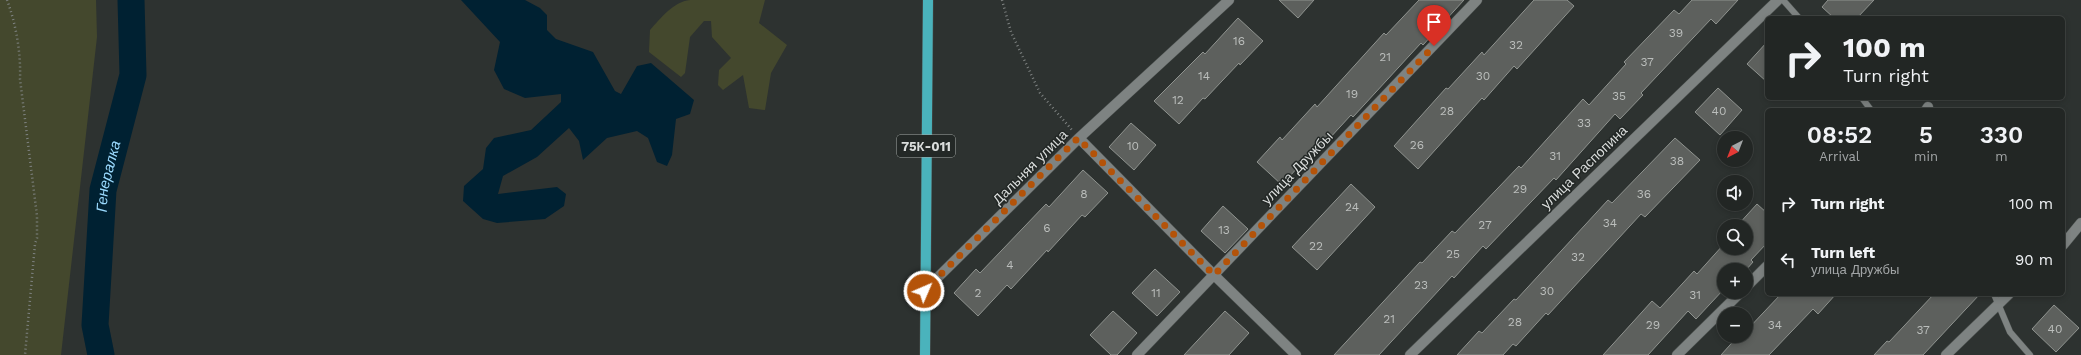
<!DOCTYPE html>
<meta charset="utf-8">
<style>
body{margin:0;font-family:"Work Sans",sans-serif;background:#2a2e2c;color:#f1f3f6;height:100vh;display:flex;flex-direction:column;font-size:15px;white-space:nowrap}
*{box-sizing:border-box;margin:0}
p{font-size:13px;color:#a2a5a6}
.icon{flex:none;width:22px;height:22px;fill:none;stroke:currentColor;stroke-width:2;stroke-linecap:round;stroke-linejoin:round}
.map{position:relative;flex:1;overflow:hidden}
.side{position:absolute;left:1765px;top:108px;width:300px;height:188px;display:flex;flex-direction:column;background:#222624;border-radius:6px;box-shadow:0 2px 6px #0003,0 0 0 1px #3f4341}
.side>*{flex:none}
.hud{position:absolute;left:1765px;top:16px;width:300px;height:84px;border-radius:6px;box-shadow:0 2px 6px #0003,0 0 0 1px #3f4341;background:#222624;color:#f1f3f6;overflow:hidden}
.needle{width:26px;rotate:222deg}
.fabs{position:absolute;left:1717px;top:131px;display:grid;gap:8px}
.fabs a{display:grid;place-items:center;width:36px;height:36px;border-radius:50%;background:#222624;box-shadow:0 2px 6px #0003,0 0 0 1px #3f4341;font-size:20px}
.pin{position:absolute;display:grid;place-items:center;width:34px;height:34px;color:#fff;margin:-41px -17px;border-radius:50% 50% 50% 0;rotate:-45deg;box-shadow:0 0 4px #0007}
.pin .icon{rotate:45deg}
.me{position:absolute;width:44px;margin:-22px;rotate:45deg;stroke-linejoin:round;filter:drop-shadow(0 0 3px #0008)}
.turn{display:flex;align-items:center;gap:14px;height:84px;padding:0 12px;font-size:18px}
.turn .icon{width:52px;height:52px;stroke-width:2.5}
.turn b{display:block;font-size:28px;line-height:34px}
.eta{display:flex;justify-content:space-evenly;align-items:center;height:68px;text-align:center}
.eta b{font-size:24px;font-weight:600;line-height:28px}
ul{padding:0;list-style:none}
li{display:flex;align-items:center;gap:12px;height:56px;padding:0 12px}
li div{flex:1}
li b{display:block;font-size:15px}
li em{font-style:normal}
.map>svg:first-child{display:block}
.green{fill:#44482d}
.water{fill:#002132}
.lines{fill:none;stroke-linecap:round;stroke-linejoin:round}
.river{stroke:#002132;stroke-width:27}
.building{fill:#5d605d;stroke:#8f938f}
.lane-casing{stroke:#4c514f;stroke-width:7}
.street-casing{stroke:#4c514f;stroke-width:11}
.primary-casing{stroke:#4c514f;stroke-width:11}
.path{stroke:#7f8382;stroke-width:2.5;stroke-dasharray:1 3;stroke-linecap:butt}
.lane{stroke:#7e8382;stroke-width:6}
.street{stroke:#7e8382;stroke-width:10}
.primary{stroke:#4ab3bc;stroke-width:10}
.route{stroke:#b45309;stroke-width:7;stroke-dasharray:0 12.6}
.labels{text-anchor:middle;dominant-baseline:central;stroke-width:3;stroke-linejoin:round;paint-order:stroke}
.number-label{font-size:12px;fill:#bbbebc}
.shield{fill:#232826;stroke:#a3a7a5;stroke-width:1}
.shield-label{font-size:13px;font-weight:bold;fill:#dadddc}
.street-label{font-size:14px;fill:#dadddc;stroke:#232826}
.water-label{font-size:15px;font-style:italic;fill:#99d9fd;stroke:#232826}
</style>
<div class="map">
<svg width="2081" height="355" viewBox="0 0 2081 355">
<rect width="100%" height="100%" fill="#2d3230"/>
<path class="green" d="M 0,0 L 96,0 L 97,37 L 61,355 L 0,355 Z
M 690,0 L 765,0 L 759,23 L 787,45 L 771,73 L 765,110 L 749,108 L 743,75 L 723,90 L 718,85 L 719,70 L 731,58 L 712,37 L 711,21 L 704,21 L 690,37 L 685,73 L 681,77 L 649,52 L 650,30 C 661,18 673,2 690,0 Z"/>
<path class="water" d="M 461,0 L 525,0 L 540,8 L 547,15 L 547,30 L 556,39 L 593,52 L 615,91 L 621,94 L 637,66 L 651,63 L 694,100 L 690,114 L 676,119 L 672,155 L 667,166 L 657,162 L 648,138 L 637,131 L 607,138 L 583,160 L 579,141 L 569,128 L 537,157 L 503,176 L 498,194 L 557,187 L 566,194 L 564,206 L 545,219 L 497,223 L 483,219 L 463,201 L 464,186 L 483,169 L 486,148 L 494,138 L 531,130 L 561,102 L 561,94 L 525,98 L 504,89 L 494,70 L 500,42 Z"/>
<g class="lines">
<path class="river" id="s1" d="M 101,355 L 95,325 L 103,190 L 133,75 L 131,0"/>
</g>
<path class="building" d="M 1279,0 L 1314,0 L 1298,18 Z
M 1419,0 L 1464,0 L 1423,45 L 1421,43 L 1353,117 L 1351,115 L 1317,152 L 1314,149 L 1282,185 L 1257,162 L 1280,137 L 1282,140 L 1315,104 L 1317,107 L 1384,33 L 1386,35 Z
M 1534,0 L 1567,0 L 1574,6 L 1517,69 L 1514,66 L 1484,100 L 1482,98 L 1418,169 L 1394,146 L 1446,88 L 1448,89 L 1482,52 L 1484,55 Z
M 1692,0 L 1738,0 L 1716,24 L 1711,19 L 1641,93 L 1643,95 L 1620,119 L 1615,114 L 1556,180 L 1554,178 L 1486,249 L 1483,246 L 1454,278 L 1452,276 L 1379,355 L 1334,355 L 1420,262 L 1422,263 L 1452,231 L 1455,233 L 1519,166 L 1521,168 L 1583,99 L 1589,105 L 1626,64 L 1624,62 L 1674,10 L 1679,14 Z
M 1828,0 L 1874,0 L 1857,18 L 1834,18 L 1822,7 Z
M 1238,18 L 1263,41 L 1240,65 L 1239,63 L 1205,99 L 1203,98 L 1179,124 L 1154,101 L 1203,52 L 1205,54 Z
M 1767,42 L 1767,82 L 1747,64 Z
M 1718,88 L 1742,110 L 1720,135 L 1695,112 Z
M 1131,123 L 1156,145 L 1134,170 L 1109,147 Z
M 1675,138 L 1700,160 L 1645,217 L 1641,214 L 1548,315 L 1546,313 L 1516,346 L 1513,344 L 1503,355 L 1457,355 L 1479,331 L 1482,333 L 1514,299 L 1516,300 L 1608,200 L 1612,203 Z
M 1083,170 L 1108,193 L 1085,217 L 1082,215 L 1048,252 L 1047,250 L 1011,289 L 1007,285 L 978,316 L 954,293 L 976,269 L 980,273 L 1046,204 L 1049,207 Z
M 1351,184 L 1375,207 L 1317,270 L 1292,247 Z
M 1757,204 L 1767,213 L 1767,243 L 1751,260 L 1753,262 L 1746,270 L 1724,270 L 1724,289 L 1696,319 L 1688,311 L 1648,355 L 1603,355 L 1652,301 L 1660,308 L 1694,271 L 1697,274 L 1724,244 L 1724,248 L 1746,248 L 1746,226 L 1737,226 Z
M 1223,206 L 1248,229 L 1225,253 L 1201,231 Z
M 1155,269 L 1180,292 L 1157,316 L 1132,293 Z
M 1781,294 L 1836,294 L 1818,314 L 1813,309 L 1769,355 L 1721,355 L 1738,336 L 1746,336 L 1746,331 Z
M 1934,294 L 1980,294 L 1923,355 L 1874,355 L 1887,341 L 1889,342 Z
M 2054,305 L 2079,328 L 2056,352 L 2032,329 Z
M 1113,311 L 1137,333 L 1117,355 L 1111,355 L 1090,335 Z
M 1225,311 L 1249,333 L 1229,355 L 1184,355 Z"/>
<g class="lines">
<defs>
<path id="lane" d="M 1783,0 L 1799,18
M 1862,98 L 1871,110
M 1994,294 L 2010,332 L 2030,355"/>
<path id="street" d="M 1926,110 L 1928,107
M 1079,138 L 1214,275 L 1296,355
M 2063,245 L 2081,223
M 1746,287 L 1767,266
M 924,291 L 1079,138 L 1229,0
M 1137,355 L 1477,0
M 1410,355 L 1778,0
M 1677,355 L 1741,292
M 1946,355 L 2009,294"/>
<path id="primary" d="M 925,355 L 928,0"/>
</defs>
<use href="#lane" class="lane-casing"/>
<use href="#street" class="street-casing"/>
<use href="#primary" class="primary-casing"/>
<path class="path" d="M 7,0 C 16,24 21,53 20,79 L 37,216 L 37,238 L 35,244 L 25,355
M 1002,0 L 1011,32 L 1040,93 L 1072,130"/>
<use href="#lane" class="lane"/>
<use href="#street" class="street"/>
<use href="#primary" class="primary"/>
</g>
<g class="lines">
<path class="route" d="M 924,291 L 1078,138 L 1214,275 L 1434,46"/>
</g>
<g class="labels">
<g class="number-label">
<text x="1676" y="33">39</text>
<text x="1239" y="41">16</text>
<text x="1516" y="45">32</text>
<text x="1385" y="57">21</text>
<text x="1647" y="62">37</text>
<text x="1204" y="76">14</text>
<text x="1483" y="76">30</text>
<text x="1352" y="94">19</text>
<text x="1619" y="96">35</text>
<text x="1178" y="100">12</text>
<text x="1447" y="111">28</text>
<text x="1719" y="111">40</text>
<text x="1584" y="123">33</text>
<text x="1417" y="145">26</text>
<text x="1133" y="146">10</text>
<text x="1555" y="156">31</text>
<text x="1677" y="161">38</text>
<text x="1520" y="189">29</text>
<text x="1084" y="194">8</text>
<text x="1644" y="194">36</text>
<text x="1352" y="207">24</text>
<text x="1610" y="223">34</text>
<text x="1485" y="225">27</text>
<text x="1047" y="228">6</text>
<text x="1224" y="230">13</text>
<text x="1316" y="246">22</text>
<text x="1453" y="254">25</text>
<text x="1578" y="257">32</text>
<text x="1010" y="265">4</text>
<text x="1421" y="285">23</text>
<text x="1547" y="291">30</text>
<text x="978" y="293">2</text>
<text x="1156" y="293">11</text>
<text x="1695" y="295">31</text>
<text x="1389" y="319">21</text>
<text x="1515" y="322">28</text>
<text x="1653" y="325">29</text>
<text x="1775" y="325">34</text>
<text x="2055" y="329">40</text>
<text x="1923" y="330">37</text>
</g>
<rect class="shield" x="897" y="135" width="58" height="22" rx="3"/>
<g class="shield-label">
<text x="926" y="146">75К-011</text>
</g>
<g class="street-label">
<text transform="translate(1030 167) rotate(-45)">Дальняя улица</text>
<text transform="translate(1584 167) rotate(-44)">улица Распопина</text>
<text transform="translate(1297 168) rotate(-46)">улица Дружбы</text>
</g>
<g class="water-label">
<text stroke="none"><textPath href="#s1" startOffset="180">Генералка</textPath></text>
</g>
</g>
</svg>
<div class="fabs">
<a><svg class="needle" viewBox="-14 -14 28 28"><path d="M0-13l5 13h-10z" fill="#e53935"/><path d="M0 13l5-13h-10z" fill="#a2a5a6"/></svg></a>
<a><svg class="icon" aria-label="sound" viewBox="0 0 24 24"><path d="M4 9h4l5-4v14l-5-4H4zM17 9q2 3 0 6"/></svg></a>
<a><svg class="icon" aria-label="search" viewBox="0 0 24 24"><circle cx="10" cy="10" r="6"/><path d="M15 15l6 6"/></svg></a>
<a>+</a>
<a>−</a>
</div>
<div class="pin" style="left:1434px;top:46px;background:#d93025"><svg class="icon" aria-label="arrive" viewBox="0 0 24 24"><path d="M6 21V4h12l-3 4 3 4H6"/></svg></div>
<svg class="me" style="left:924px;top:291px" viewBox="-20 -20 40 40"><circle r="17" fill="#b45309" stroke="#fff" stroke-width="3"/><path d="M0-11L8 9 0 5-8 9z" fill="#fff"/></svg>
<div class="hud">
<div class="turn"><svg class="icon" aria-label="right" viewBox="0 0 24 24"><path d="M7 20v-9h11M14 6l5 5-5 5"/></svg><div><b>100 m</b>Turn right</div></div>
</div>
<section class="side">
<div class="eta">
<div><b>08:52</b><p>Arrival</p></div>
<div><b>5</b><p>min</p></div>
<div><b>330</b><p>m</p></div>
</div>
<ul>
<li><svg class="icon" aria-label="right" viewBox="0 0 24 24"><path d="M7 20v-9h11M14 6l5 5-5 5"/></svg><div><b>Turn right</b></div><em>100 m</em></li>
<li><svg class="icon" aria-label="left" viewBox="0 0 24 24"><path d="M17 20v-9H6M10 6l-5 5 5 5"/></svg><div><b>Turn left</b><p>улица Дружбы</p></div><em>90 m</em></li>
</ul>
</section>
</div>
